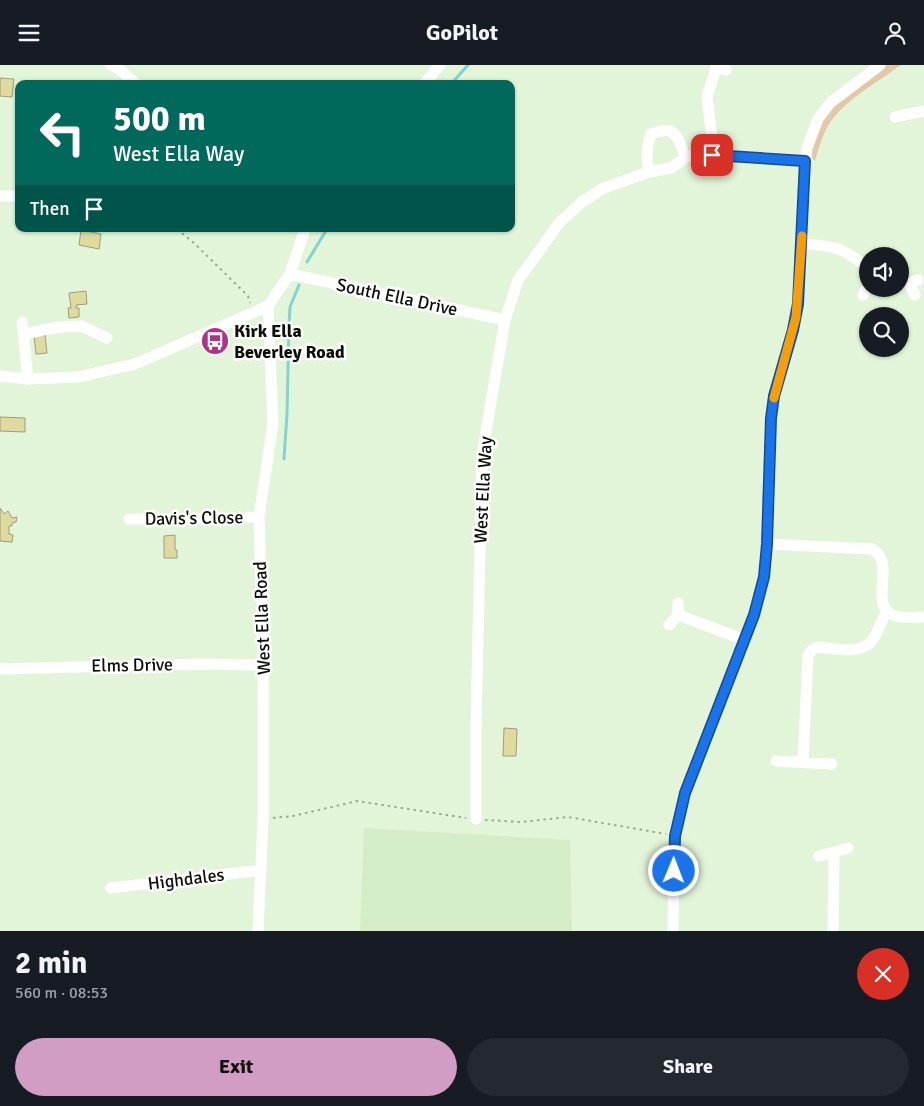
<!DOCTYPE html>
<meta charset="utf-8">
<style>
body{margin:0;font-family:Signika,sans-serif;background:#242831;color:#f1f3f6;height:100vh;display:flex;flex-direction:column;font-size:19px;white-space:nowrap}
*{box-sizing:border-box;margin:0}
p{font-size:16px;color:#9ea1a6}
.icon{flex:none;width:28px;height:28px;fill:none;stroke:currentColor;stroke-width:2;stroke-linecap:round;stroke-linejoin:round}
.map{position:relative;height:866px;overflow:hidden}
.sheet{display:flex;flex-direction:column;background:#171b24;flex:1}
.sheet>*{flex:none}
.guide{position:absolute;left:15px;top:15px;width:500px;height:152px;border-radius:10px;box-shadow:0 1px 4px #0004;background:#00695c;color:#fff;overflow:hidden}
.controls{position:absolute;left:859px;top:182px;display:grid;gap:10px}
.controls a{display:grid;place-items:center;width:50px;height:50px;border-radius:50%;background:#171b24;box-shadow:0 1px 4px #0004;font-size:25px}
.pin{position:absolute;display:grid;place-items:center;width:42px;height:42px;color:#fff;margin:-21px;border-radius:10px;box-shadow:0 2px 8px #0006}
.me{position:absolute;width:55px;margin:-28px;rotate:1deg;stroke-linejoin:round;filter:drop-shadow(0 0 4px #0008)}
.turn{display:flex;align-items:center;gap:18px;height:105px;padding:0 15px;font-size:22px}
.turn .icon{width:65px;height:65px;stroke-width:2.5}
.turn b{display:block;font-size:35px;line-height:42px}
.then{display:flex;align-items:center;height:48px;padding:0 15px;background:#0003;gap:10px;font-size:19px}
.round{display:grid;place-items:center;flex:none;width:52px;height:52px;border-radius:26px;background:#242831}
.summary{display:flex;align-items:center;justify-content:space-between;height:85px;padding:0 15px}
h1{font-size:30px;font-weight:700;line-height:38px}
.cta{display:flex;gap:10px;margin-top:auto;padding:10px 15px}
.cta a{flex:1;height:58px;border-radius:30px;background:#d29dc4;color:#111;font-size:20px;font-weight:700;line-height:58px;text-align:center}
.cta a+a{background:#242831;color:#f1f3f6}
header{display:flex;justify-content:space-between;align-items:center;height:65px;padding:0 15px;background:#171b24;font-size:22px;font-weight:700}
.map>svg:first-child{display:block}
.built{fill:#d5ecc9}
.green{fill:#e2c8a8}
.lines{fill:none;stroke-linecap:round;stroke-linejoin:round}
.stream{stroke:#83d3d2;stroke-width:3}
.building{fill:#dfdb9e;stroke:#9e9c7e}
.path{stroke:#9ba993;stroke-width:2;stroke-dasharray:2.5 4;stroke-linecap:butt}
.minor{stroke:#fff;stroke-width:11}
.route-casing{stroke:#114b97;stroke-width:12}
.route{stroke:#1a73e8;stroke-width:9}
.slow{stroke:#f59e0b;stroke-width:9}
.labels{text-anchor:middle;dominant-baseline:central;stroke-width:5;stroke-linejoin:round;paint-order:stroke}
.street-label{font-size:18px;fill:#0a0f06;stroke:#fff}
.poi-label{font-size:18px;font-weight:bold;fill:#0a0f06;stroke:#fff;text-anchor:start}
</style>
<header><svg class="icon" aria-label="menu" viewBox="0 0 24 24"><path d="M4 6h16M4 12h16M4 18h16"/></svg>GoPilot<svg class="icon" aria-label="person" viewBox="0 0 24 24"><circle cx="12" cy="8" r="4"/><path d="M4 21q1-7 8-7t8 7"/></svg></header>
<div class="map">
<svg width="924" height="866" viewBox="0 0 924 866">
<rect width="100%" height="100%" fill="#e3f5d9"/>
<path class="built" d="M 364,763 L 570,775 L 572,866 L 360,866 Z"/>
<path class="green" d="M 886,0 L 901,0 C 879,16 847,34 831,56 C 823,68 819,82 815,96 L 808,90 L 825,48 Z"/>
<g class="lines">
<path class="stream" d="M 451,19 L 468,0
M 307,197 L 327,164
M 284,394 L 287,349 L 289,259 L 290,242 L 299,220"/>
</g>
<path class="building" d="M 0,13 L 14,14 L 12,32 L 0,31 Z
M 81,165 L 101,169 L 99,184 L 79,180 Z
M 86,226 L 87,239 L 76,240 L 76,243 L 79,243 L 79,252 L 69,253 L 68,243 L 71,243 L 69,228 Z
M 45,270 L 47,288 L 36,289 L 34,271 Z
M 0,352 L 25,353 L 25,367 L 0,366 Z
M 0,443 L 4,449 L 8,446 L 12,453 L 17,452 L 16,457 L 12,458 L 12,461 L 9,461 L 9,469 L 13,470 L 12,477 L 0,476 Z
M 175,470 L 175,485 L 177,485 L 177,493 L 164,493 L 164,471 Z
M 504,663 L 517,664 L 516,691 L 503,691 Z"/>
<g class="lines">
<path class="path" d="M 177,164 L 195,179 L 248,231 L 250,238
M 273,753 L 293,751 L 357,736 L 466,753
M 485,755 L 521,757 L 568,752 L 666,769"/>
<path class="minor" d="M 111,0 L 120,5 L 136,19
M 424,19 L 440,0
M 895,52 L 924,46
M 714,90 L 707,32 L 716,3 L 726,5
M 649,107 C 646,93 646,83 651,69 C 677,59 676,71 686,92
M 0,131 L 19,131
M 802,179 C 834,181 842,181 868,204
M 290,209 L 505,255
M 863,230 L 868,222
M 915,230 L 909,218 L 918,215
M 22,257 L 28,314
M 24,269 L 58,262 L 82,261 L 107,273
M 0,311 L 28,314 L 78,312 L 135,299 L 268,241 L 290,209 L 305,164
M 129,454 L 206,454 L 259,452
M 767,479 L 872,484 C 897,497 868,540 893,550 C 901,554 915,552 924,552
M 678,550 L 745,575
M 669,560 L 678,550 L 678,538
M 0,604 L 199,599 L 263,600
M 776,696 L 832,699
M 803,697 L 808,590 L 813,584 L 818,582 C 835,583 862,591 873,574 C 879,566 881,555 887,547
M 476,754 L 476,661 L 482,390 L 505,255 L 518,215 L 560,157 L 582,137 L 604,123 L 649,107 L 671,103 L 686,92 L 698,89 L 805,95
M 819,791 L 848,783
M 111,823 L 261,805
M 258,866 L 263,754 L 263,600 L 259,452 L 273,358 L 268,241
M 673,866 L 674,781 L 680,747 L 696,698 L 754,550 L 764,512 L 768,473 L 771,353 L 774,331 L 793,265 L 798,239 L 807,83 L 818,54 L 830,38 L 880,0
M 833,866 L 834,787"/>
</g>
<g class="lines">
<defs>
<path id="route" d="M 674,806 L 675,771 L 685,728 L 754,550 L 764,512 L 767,479 L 771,353 L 774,331 L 793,265 L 798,239 L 805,96 L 712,90"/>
</defs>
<use href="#route" class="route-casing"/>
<use href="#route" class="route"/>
<path class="slow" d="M 774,333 L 796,252 L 802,171"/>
</g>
<defs>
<symbol id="bus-disc" viewBox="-11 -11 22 22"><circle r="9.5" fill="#ad3387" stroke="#fff"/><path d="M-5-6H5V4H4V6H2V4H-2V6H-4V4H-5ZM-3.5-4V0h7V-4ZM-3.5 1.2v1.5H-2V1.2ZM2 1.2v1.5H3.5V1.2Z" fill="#fff"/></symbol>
</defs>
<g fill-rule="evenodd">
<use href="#bus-disc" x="199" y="260" width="32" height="32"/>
</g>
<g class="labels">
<g class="street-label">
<text transform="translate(397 232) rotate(12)">South Ella Drive</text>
<text transform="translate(483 425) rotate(-87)">West Ella Way</text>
<text transform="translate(194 453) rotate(-1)">Davis's Close</text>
<text transform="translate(262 553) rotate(-92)">West Ella Road</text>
<text transform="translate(132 600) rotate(-1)">Elms Drive</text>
<text transform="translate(186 814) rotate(-7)">Highdales</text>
</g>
<g class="poi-label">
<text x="234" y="266">Kirk Ella<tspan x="234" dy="21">Beverley Road</tspan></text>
</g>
</g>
</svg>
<div class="controls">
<a><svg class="icon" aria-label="sound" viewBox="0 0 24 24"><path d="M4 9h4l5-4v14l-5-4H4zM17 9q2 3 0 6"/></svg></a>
<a><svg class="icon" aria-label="search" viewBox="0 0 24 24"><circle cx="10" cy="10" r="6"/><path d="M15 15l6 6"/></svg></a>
</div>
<div class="pin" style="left:712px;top:90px;background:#d93025"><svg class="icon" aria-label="arrive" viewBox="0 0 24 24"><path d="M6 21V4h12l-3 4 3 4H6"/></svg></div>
<svg class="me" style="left:674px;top:806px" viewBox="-20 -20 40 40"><circle r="17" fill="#1a73e8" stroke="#fff" stroke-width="3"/><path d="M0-11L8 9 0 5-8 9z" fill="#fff"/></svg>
<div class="guide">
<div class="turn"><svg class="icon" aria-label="left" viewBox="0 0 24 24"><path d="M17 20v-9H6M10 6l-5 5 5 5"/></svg><div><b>500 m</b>West Ella Way</div></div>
<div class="then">Then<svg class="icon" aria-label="arrive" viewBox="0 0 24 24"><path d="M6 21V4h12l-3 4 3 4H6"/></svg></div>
</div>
</div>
<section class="sheet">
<div class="summary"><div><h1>2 min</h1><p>560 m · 08:53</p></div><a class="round" style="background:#d93025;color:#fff"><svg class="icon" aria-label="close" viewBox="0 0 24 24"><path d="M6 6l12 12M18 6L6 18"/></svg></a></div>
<div class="cta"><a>Exit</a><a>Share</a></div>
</section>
